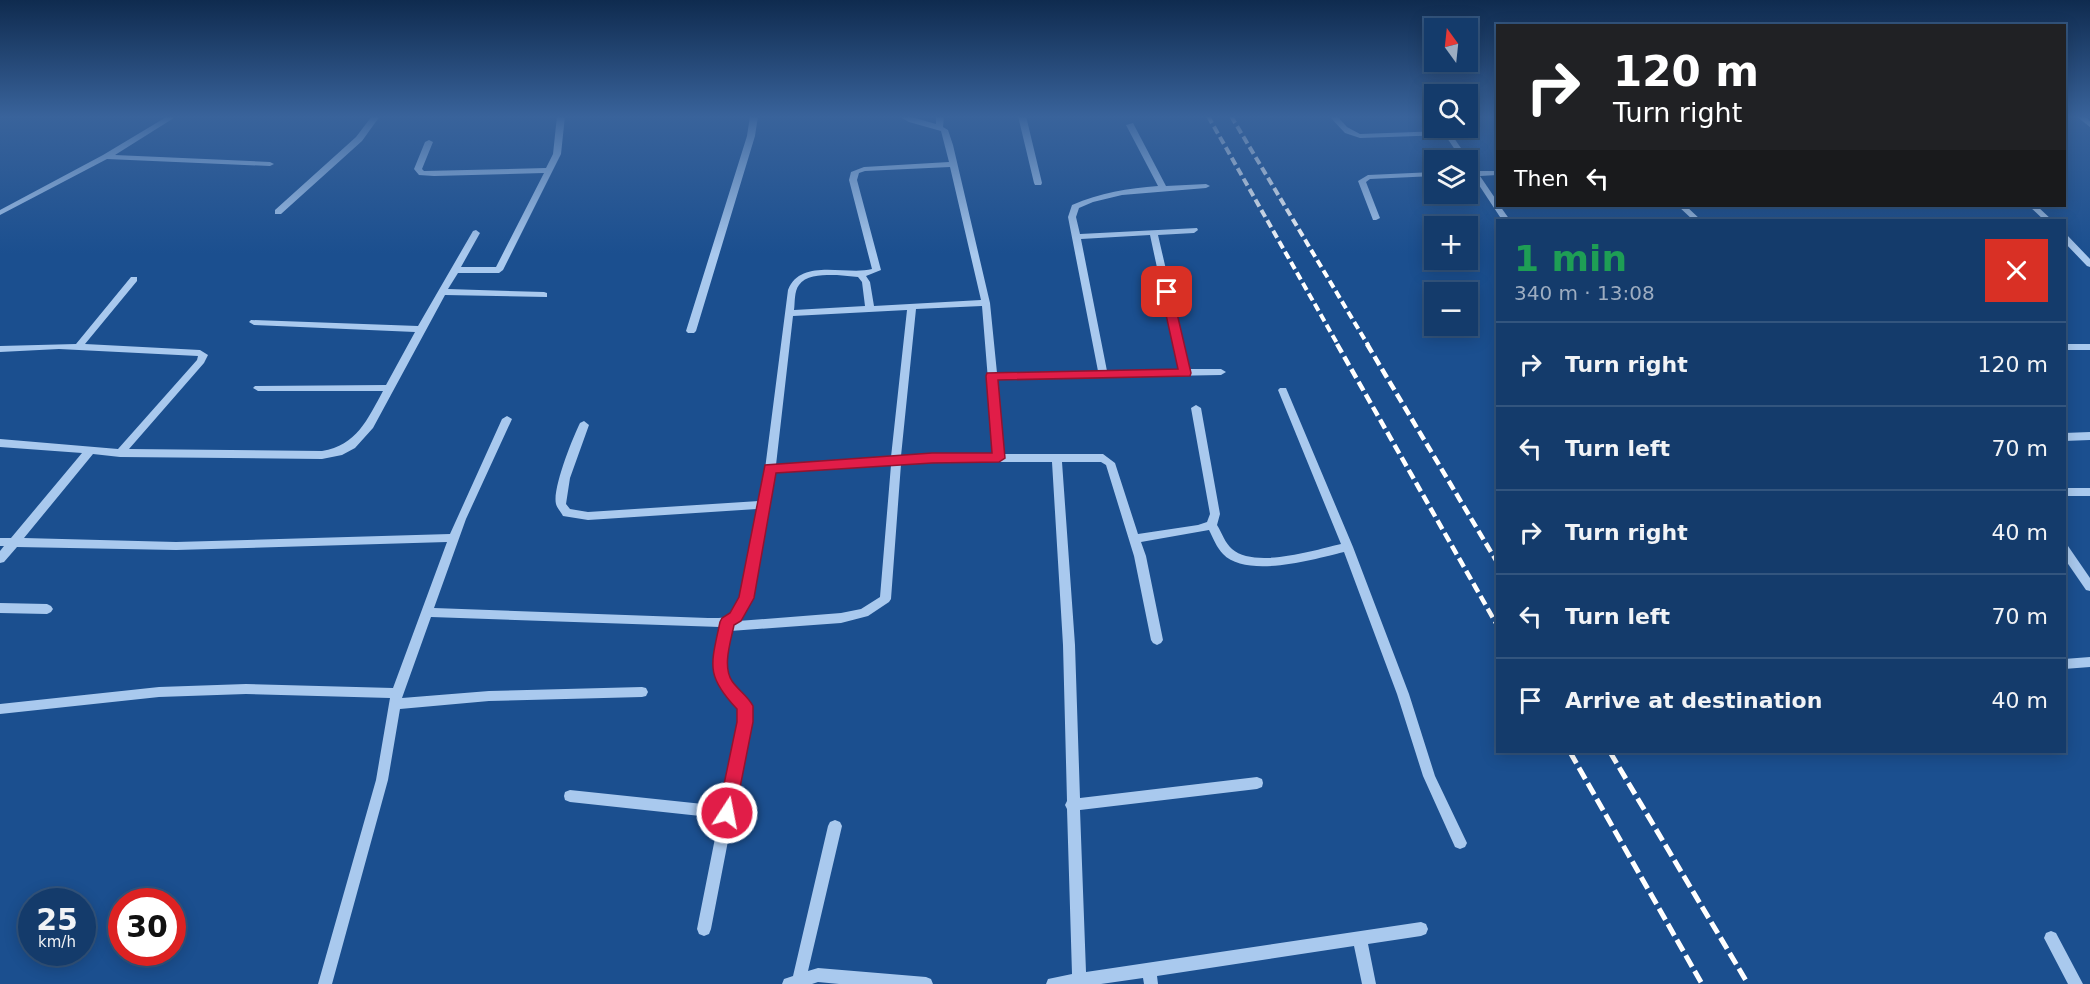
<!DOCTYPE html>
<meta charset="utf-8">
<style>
body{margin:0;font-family:"DejaVu Sans",sans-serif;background:#1d4271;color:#f1f3f6;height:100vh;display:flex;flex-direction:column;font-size:22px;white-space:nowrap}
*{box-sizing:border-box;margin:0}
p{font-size:20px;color:#9dadc1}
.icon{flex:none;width:33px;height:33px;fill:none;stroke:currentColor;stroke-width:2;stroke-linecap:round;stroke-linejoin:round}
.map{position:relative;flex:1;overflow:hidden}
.drawer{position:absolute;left:1496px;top:219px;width:570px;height:534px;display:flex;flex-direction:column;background:#143b6b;border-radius:0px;box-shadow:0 3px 15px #0003,0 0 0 2px #33557e}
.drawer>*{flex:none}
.banner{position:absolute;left:1496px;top:24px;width:570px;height:183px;border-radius:0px;box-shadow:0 3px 15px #0003,0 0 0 2px #33557e;background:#202124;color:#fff;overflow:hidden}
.needle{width:39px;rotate:345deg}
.controls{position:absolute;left:1424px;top:18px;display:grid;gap:12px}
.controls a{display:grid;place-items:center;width:54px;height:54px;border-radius:0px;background:#143b6b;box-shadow:0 3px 15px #0003,0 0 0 2px #33557e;font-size:30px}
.speed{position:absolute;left:18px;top:888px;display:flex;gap:12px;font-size:30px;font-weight:700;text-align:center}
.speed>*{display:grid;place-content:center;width:78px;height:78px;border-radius:50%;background:#143b6b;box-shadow:0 3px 15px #0003,0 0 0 2px #33557e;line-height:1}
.speed small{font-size:15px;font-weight:400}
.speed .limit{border:9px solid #d22;background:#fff;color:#111}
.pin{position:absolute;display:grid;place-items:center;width:51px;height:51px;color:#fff;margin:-26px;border-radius:12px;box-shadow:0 3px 9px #0006}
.me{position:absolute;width:66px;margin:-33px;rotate:11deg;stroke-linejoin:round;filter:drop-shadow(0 0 4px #0008)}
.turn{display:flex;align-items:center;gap:21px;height:126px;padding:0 18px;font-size:27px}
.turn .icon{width:78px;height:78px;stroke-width:2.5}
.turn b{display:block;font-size:42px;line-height:51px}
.then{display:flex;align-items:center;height:57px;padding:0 18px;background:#0003;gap:12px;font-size:22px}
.round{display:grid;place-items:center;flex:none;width:63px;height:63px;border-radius:0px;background:#1d4271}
.summary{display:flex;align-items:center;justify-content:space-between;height:102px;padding:0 18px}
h1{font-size:36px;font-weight:600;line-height:45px;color:#1e9e55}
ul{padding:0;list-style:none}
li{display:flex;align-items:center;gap:18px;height:84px;padding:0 18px;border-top:2px solid #33557e}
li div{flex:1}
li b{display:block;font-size:22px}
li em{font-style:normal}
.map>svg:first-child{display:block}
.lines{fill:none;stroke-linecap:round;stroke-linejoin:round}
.minor{fill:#a9c9ee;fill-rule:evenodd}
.rail-far2{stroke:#fff;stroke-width:4;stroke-dasharray:8 4;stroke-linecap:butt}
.rail-far1{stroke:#fff;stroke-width:4.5;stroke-dasharray:10 4.5;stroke-linecap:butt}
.rail{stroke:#fff;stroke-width:5;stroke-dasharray:13 5;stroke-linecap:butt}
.route{fill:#e11d48;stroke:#92132f;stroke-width:1.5}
</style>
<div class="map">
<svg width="2090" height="984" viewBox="0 0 2090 984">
<rect width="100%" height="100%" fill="#1b4f8f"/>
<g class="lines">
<path class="minor" d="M 168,116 L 177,116 L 115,155 L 270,162 L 274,164 L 270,166 L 107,159 L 0,215 L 0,210 L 103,155 Z
M 372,116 L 380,116 L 362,141 L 281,214 L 275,214 L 275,210 L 356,137 Z
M 557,116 L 565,116 L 561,154 L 503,270 L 499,273 L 458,273 L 448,289 L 544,292 L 547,293 L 547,297 L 445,295 L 373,428 L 355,448 L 342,455 L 322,459 L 120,457 L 93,454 L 24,538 L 176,542 L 450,534 L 502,419 L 507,416 L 512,419 L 466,519 L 434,608 L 708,618 C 715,618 725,619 731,614 C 745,602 753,530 757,509 L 588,520 L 563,516 C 561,512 557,508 556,504 C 552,489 573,437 580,423 L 584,421 L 589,425 L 570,478 L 566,504 L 570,509 L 588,512 L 759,501 L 765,469 L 788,290 C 801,257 847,276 872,269 L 849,180 L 851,172 L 864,167 L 949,162 L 941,131 L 909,122 L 898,116 L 908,116 L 936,124 L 936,116 L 944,116 L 943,127 L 948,130 L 953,145 L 990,303 L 997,373 L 1098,371 L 1068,217 L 1072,205 C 1100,193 1128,188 1158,186 L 1126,125 L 1133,123 L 1166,186 L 1206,184 L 1210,186 L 1206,188 L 1122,195 L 1093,202 L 1079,208 L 1076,217 L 1080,234 L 1197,228 L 1198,230 L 1194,233 L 1158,235 L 1189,369 L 1221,369 L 1226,372 L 1221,375 L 997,379 L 1004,454 L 1103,454 L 1115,463 L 1138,534 L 1198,525 L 1207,522 L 1210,514 L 1191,408 L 1196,405 L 1201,408 L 1220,514 L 1217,525 C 1222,533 1225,543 1232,549 C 1255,569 1315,550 1341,544 L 1278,390 L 1280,388 L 1286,388 L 1353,547 L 1409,694 L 1435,776 L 1467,843 L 1465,847 L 1460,849 L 1455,847 L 1423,776 L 1397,694 L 1344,552 C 1315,559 1247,579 1223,554 C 1217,548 1213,538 1209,530 L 1141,542 L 1146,556 L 1163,640 L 1161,643 L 1157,645 L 1153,643 L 1151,640 L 1134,556 L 1106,465 L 1101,462 L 1062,462 L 1075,645 L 1080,798 L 1257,777 L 1262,779 L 1263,783 L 1262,787 L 1257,789 L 1080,810 L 1086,972 L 1421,922 L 1426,924 L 1428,929 L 1426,934 L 1421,936 L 1368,944 L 1376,984 L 1362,984 L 1354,946 L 1157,976 L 1158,984 L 1144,984 L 1143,978 L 1101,984 L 1046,984 L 1048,979 L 1072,974 L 1067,809 L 1065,805 L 1067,801 L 1063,645 L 1052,462 L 932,462 L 901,464 L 891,599 L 889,602 L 868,616 L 841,623 L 730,631 C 727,646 721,666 729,680 C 733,689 743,695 749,702 L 751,706 L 751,722 L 711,929 L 709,934 L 704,936 L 699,934 L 697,929 L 719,818 L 570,802 L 565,800 L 564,796 L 565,792 L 570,790 L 722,806 L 739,722 L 739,708 C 733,701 726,696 722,690 C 708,671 715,647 720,627 L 431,617 L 402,698 L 489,691 L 642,687 L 646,688 L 648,692 L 646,696 L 642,697 L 489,701 L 400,709 L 388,780 L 332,984 L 318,984 L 376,780 L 390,698 L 246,694 L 159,697 L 0,714 L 0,704 L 159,687 L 246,684 L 393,688 L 447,542 L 176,550 L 17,547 L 4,562 L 0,563 L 0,551 L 4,546 L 0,546 L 0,538 L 11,538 L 82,453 L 0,447 L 0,439 L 118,449 L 197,360 L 198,356 L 59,349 L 0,352 L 0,346 L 76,344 L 131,277 L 137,277 L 137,281 L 85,344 L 200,350 L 208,355 L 204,363 L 129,449 L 322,451 C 357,445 367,420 383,391 L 258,391 L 253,388 L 255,386 L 386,385 L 415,332 L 254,325 L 249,322 L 251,320 L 418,326 L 473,231 L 476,230 L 480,233 L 461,267 L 496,267 L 544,173 L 434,176 L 419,175 L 414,169 L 425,142 L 429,140 L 433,142 L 422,169 L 424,171 L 546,168 L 553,154 ZM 950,167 L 981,300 L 874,306 L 870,282 L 866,276 L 881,270 L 857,180 L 859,173 L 865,171 ZM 1150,235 L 1179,370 L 1107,371 L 1081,239 ZM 837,275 L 858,277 L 862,282 L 865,306 L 794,310 C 795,303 794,291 799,285 C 806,274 826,275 837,275 ZM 982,306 L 994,454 L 932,454 L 901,456 L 916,309 ZM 907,310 L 891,457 L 776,465 L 793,316 ZM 891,465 L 880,597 L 861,609 L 841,613 L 738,621 L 752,598 L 775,472 Z
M 750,116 L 758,116 L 755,136 L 696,331 L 694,333 L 688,333 L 686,331 L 747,136 Z
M 1018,116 L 1026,116 L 1042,183 L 1041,185 L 1035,185 L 1034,183 Z
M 1329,116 L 1337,116 L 1347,127 L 1360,134 L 1442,131 L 1441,128 L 1447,128 L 1477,171 L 1497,171 L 1497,175 L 1480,176 L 1497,201 L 1497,206 L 1500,206 L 1510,220 L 1502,220 L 1473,176 L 1467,176 L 1467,173 L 1470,172 L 1467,168 L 1467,160 L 1462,160 L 1445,135 L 1360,138 L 1345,133 Z
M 2076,116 L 2085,116 L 2090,121 L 2090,127 Z
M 1434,172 L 1434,176 L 1370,179 L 1366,182 L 1380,218 L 1376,220 L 1373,220 L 1358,181 L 1368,175 Z
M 1678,206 L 1686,206 L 1701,220 L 1693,220 Z
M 2029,206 L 2037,206 L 2052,220 L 2044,220 Z
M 2064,234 L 2067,235 L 2090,259 L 2090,267 L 2087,266 L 2064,242 Z
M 2064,344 L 2090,344 L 2090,350 L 2064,350 Z
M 2090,432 L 2090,440 L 2064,441 L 2064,433 Z
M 2064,488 L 2090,488 L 2090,496 L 2064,496 Z
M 2064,545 L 2068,546 L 2090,578 L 2090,591 L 2086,590 L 2064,558 Z
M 0,603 L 47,604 L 51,606 L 53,609 L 51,612 L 47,614 L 0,613 Z
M 2090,657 L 2090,667 L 2064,669 L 2064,659 Z
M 835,820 L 840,822 L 842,826 L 808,971 L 818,968 L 926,977 L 931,979 L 933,984 L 839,984 L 818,982 L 812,984 L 782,984 L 784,979 L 793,976 L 828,826 L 830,822 Z
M 2051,931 L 2056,933 L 2083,984 L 2068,984 L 2044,938 L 2046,933 Z"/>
<path class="rail-far2" d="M 1208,116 L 1338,345
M 1231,116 L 1368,345"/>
<path class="rail-far1" d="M 1337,344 L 1497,625
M 1367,344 L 1497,562"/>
<path class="rail" d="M 1570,752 L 1702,984
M 1610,752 L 1748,984"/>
</g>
<linearGradient id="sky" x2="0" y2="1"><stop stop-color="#0f2b4f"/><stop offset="0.46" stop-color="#39639b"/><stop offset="1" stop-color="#39639b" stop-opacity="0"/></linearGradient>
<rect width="2090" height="254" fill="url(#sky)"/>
<path class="route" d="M 1167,289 L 1172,292 L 1191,373 L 1190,376 L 998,380 L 1005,458 L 999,462 L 932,463 L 776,473 L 754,598 L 741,621 L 734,625 C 731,641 722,666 732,681 C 738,690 748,696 753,706 L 753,722 L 735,813 L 733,818 L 727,821 L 721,818 L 718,813 L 737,722 L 737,709 C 705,675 711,665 720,622 L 722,618 L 730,613 L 739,597 L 765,465 L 932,453 L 992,453 L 986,376 L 987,373 L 1178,369 L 1161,292 Z"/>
</svg>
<div class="controls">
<a><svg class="needle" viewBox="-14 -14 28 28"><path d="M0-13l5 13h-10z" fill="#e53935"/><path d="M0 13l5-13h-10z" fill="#9dadc1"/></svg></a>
<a><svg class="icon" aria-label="search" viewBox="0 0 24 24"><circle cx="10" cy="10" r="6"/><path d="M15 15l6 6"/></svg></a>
<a><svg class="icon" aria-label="layers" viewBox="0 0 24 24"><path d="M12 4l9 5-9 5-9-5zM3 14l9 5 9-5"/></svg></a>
<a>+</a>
<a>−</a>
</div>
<div class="speed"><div>25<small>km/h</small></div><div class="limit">30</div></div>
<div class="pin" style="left:1167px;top:292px;background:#d93025"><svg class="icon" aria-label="arrive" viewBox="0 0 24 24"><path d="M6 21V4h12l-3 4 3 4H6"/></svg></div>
<svg class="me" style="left:727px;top:813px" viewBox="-20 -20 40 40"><circle r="17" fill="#e11d48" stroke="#fff" stroke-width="3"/><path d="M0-11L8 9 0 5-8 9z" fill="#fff"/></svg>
<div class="banner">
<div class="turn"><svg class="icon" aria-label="right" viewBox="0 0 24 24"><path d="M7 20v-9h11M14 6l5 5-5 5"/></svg><div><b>120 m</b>Turn right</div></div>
<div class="then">Then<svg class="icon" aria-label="left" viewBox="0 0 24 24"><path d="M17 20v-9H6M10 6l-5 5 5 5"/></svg></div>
</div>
<section class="drawer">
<div class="summary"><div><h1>1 min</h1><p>340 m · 13:08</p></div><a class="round" style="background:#d93025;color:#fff"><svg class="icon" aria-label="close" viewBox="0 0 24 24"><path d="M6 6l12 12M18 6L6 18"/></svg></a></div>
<ul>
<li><svg class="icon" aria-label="right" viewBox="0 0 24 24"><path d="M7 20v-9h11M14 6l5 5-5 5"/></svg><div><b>Turn right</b></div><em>120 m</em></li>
<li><svg class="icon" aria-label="left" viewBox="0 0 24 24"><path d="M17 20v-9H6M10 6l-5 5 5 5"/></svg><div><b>Turn left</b></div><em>70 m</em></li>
<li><svg class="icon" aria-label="right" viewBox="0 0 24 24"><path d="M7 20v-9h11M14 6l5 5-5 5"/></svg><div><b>Turn right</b></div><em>40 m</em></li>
<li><svg class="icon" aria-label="left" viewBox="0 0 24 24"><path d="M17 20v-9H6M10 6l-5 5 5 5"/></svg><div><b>Turn left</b></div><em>70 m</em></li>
<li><svg class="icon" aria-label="arrive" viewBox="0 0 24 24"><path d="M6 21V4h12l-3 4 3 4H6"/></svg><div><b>Arrive at destination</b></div><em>40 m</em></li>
</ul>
</section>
</div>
